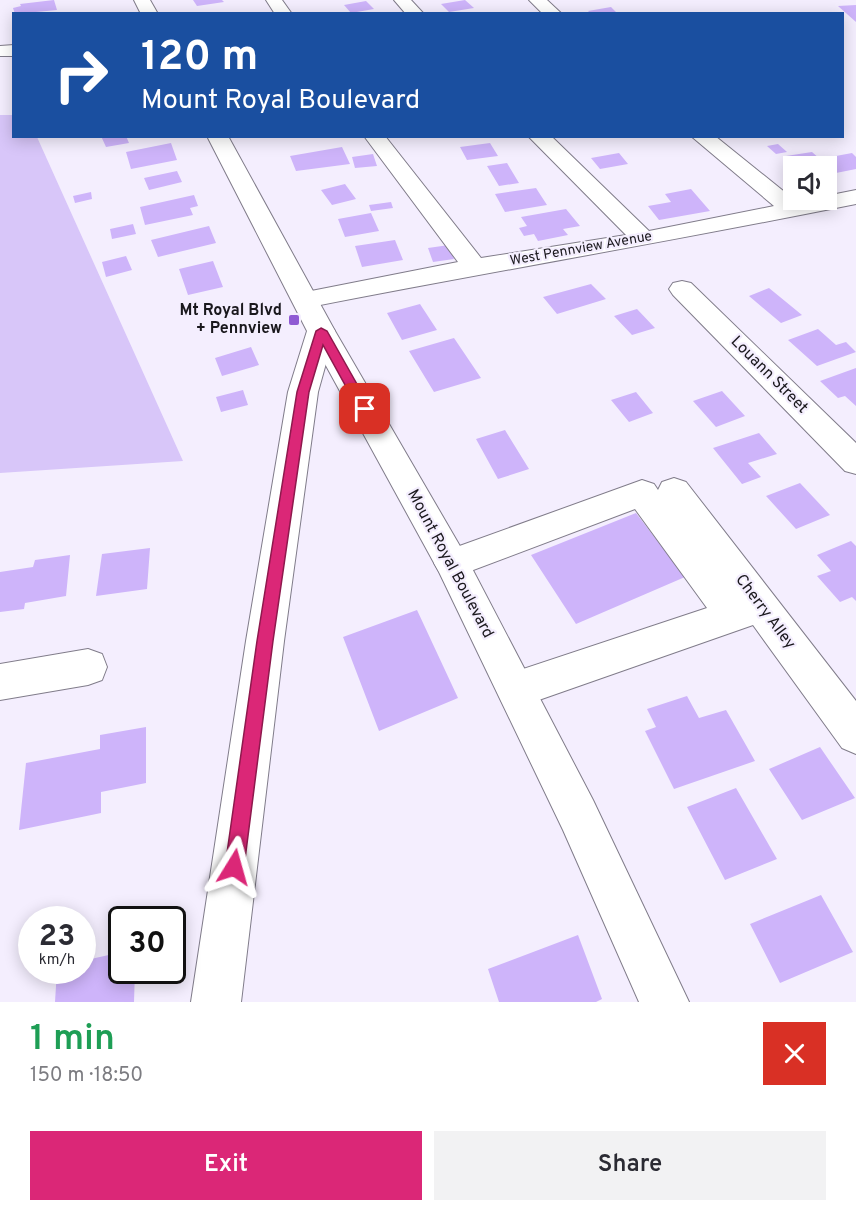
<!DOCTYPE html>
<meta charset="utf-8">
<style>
body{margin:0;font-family:Overpass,sans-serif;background:#f2f2f3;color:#2b2b33;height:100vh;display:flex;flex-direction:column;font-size:22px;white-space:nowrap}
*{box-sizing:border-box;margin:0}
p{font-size:20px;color:#7c7c81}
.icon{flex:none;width:33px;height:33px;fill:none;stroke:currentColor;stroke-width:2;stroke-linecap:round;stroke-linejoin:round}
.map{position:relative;height:1002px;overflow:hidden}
.side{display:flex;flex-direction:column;background:#fff;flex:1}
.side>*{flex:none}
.top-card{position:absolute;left:12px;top:12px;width:832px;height:126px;border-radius:0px;box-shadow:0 3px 15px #0003;background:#1a4fa0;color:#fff;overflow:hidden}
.fabs{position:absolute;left:783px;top:156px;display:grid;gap:12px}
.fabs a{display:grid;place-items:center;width:54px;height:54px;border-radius:0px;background:#fff;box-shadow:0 3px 15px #0003;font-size:30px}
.speed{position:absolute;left:18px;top:906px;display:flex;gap:12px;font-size:30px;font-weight:700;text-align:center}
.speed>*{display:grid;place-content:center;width:78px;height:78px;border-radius:50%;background:#fff;box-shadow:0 3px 15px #0003;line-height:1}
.speed small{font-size:15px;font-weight:400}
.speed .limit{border:3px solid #111;border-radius:9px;background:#fff;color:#111}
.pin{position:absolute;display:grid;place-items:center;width:51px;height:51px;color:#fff;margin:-26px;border-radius:12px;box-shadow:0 3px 9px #0006}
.me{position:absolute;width:66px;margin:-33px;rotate:8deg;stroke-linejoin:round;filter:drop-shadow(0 0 4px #0008)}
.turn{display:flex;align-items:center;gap:21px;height:126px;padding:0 30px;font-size:27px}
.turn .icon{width:78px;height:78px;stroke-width:2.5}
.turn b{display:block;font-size:42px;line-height:51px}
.round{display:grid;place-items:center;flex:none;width:63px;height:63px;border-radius:0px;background:#f2f2f3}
.overview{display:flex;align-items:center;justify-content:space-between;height:102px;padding:0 30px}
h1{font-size:36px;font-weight:600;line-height:45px;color:#1e9e55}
.button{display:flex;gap:12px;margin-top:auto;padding:12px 30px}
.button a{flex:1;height:69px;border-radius:0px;background:#db2777;color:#fff;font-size:24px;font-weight:600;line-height:69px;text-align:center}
.button a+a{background:#f2f2f3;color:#2b2b33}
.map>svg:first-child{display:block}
.green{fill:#d8c6f9}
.building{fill:#ceb4fa}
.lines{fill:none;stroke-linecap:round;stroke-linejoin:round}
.minor-casing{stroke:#807c8a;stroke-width:2}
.major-casing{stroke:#807c8a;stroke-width:2}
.minor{fill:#fff;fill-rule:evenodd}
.major{fill:#fff;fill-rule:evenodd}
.route{fill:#db2777;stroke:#8e194d;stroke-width:1.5}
.poi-dot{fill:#8f5ad3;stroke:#f4eefe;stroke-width:2}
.labels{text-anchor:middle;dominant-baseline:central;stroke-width:4.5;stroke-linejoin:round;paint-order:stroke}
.far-street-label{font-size:14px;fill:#1a181d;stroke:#f4eefe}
.poi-label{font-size:16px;font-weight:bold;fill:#1a181d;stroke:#f4eefe;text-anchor:end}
.street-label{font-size:16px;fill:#1a181d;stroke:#f4eefe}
</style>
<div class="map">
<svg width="856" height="1002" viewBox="0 0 856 1002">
<rect width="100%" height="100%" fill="#f4eefe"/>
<path class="green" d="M 0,115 L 13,115 L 14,136 L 37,137 L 183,461 L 0,473 Z"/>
<path class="building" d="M 54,0 L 57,10 L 15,14 L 13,8 L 21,6 L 20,4 Z
M 193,0 L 222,0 L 224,2 L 197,6 Z
M 465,0 L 474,8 L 449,12 L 441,4 Z
M 366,1 L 374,9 L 351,13 L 344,5 Z
M 856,5 L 856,22 L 838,6 Z
M 611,7 L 618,14 L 591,14 L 588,11 Z
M 101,136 L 126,136 L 129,143 L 106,147 Z
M 171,143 L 177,160 L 131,169 L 126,152 Z
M 490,143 L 498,156 L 467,160 L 460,147 Z
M 778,144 L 787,152 L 776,154 L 767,146 Z
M 342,147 L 350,164 L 296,171 L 290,156 Z
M 812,152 L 820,159 L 852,153 L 856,157 L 856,169 L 826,175 L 826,166 L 798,166 L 786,156 Z
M 619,153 L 628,164 L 600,169 L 591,158 Z
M 373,154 L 377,166 L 355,168 L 352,157 Z
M 507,163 L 519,183 L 499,186 L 487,166 Z
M 177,171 L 182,182 L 149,190 L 144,178 Z
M 345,184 L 356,199 L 332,205 L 321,190 Z
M 536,188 L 547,205 L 505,212 L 495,194 Z
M 691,189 L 710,211 L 659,220 L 648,206 L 671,202 L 665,194 Z
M 91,192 L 92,199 L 75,203 L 73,196 Z
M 194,195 L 198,206 L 190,208 L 193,215 L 145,225 L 140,207 Z
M 391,202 L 393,208 L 371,211 L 369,205 Z
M 566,209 L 580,226 L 563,229 L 568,235 L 538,241 L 534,234 L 524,236 L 519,228 L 527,226 L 521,217 Z
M 371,213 L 379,231 L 345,237 L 338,219 Z
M 133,224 L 136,234 L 112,239 L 110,229 Z
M 209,226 L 216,243 L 158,257 L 151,240 Z
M 395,240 L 403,260 L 362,267 L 355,246 Z
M 449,245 L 454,259 L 433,262 L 428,248 Z
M 126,256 L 132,270 L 106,277 L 102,262 Z
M 213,261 L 223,287 L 188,295 L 179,269 Z
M 591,284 L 606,299 L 557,314 L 543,297 Z
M 769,288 L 802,315 L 781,323 L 749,296 Z
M 420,304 L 437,330 L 402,340 L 387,313 Z
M 637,309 L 655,328 L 632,335 L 614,316 Z
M 818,329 L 836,345 L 846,342 L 856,352 L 817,366 L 788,340 Z
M 454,338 L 481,378 L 434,392 L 409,351 Z
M 251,347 L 259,365 L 222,376 L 215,358 Z
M 856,368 L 856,406 L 845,396 L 838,398 L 820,381 Z
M 243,390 L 248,405 L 221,412 L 216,397 Z
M 722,391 L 745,416 L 716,427 L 693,401 Z
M 636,392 L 653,413 L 629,422 L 611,400 Z
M 505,430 L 529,469 L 498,479 L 476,439 Z
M 759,433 L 777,454 L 748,463 L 761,477 L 742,484 L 713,448 Z
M 800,483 L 830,515 L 796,529 L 766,496 Z
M 636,513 L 685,577 L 576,624 L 531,555 Z
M 851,541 L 856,546 L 856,601 L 852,597 L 840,602 L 817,576 L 831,571 L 817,555 Z
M 150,548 L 147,589 L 96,596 L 102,554 Z
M 70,555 L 66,596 L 25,603 L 24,609 L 0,612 L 0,572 L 33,567 L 35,560 Z
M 417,610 L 458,698 L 379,731 L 343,637 Z
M 687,696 L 699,718 L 726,710 L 755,761 L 674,789 L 645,731 L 656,727 L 647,709 Z
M 146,727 L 146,783 L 101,792 L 101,813 L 19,830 L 26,763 L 100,749 L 100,735 Z
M 820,747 L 855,798 L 802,820 L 769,769 Z
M 736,788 L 777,859 L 725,880 L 687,807 Z
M 821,895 L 853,952 L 780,983 L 750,924 Z
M 578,935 L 602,999 L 596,1002 L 499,1002 L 488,969 Z
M 122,952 L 122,970 L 135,970 L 134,1002 L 55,1002 L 57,970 L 82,970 L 82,961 Z"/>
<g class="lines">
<defs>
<path id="minor" d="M 266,0 L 282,0 L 292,14 L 275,14 Z
M 394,0 L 411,0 L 424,14 L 406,14 Z
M 529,0 L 547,0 L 562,14 L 543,14 Z
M 14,45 L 14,56 L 0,56 L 0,46 Z
M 364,136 L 385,136 L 481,258 L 626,235 L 528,136 L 551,136 L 649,231 L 774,206 L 691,136 L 715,136 L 797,202 L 826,200 L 826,196 L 856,190 L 856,204 C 673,241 488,272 305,308 L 296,306 L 292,300 L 296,294 L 458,262 Z
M 682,281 L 691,283 L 856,443 L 856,474 L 845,471 L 673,295 L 669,289 L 673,283 Z
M 321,322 L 331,325 L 335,331 L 318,392 L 284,641 L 241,1002 L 191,1002 L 246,641 L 288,392 L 307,331 L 311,325 Z
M 674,478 L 686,482 L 856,701 L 856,754 L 842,748 L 753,625 L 516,708 L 502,702 L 496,689 L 502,676 L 707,608 L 635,509 L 452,578 L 440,573 L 434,563 L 440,553 L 642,480 L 654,484 L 658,490 L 662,482 Z
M 88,649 L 102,654 L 107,667 L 102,680 L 88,685 L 0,700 L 0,664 Z"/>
<path id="major" d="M 134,0 L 150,0 L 158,14 L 141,14 Z
M 207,136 L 228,136 L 335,331 L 464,553 L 593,800 L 689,1002 L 639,1002 L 563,830 L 439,572 L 307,331 Z"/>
</defs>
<use href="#minor" class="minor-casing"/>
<use href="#major" class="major-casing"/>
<use href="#minor" class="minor"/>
<use href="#major" class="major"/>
</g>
<path class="route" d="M 321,328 L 327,331 L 371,409 L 365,413 L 360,412 L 323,345 L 309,392 L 273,641 L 244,867 L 241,873 L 234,876 L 228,873 L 225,867 L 257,641 L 297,392 L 316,331 Z"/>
<rect class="poi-dot" x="288" y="314" width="12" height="12" rx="3"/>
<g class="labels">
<g class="far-street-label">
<text transform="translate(581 249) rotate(-10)">West Pennview Avenue</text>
</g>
<g class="poi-label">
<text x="282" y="311">Mt Royal Blvd<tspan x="282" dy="18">+ Pennview</tspan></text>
</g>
<g class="street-label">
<text transform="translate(769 375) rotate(45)">Louann Street</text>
<text transform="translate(450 564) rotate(62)">Mount Royal Boulevard</text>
<text transform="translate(765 612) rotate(53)">Cherry Alley</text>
</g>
</g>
</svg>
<div class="fabs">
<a><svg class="icon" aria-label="sound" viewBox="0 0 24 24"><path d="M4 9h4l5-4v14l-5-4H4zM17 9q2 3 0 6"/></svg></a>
</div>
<div class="speed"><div>23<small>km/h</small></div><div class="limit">30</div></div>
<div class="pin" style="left:365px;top:409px;background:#d93025"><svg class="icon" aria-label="arrive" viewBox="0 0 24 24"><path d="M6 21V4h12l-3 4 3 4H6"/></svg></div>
<svg class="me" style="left:234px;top:867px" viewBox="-20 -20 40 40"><path d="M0-17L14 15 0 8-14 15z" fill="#db2777" stroke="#fff" stroke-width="4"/></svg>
<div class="top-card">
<div class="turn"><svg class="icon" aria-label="right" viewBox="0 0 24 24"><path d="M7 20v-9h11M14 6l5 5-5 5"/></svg><div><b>120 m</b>Mount Royal Boulevard</div></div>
</div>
</div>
<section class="side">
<div class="overview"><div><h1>1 min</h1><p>150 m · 18:50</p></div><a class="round" style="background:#d93025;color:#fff"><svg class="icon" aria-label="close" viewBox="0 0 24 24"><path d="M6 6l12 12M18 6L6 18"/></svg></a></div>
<div class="button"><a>Exit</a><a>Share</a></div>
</section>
